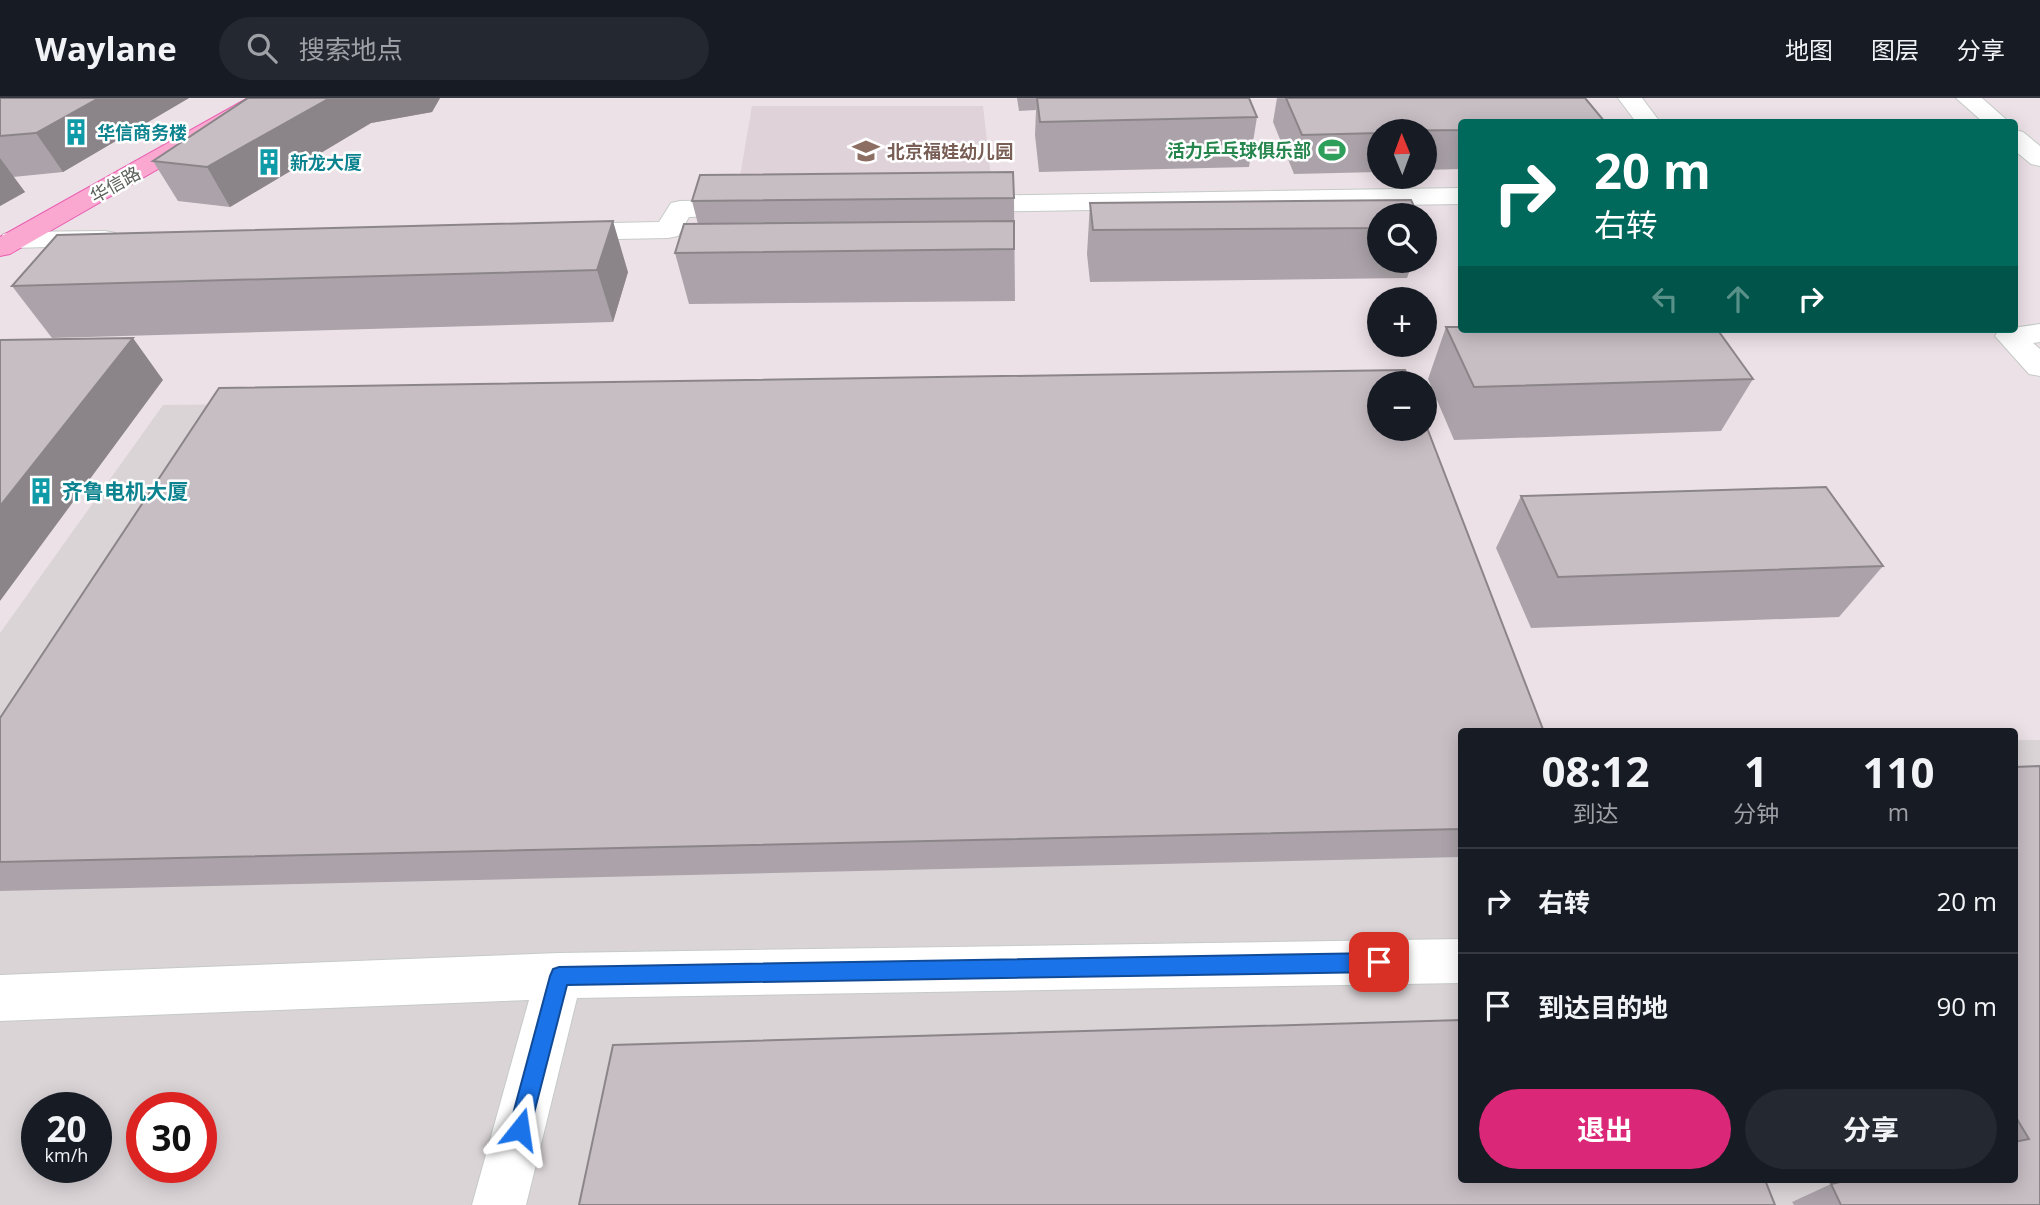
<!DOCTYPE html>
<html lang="zh">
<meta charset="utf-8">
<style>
body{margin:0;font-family:"Open Sans","Noto Sans SC",sans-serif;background:#242831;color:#f1f3f6;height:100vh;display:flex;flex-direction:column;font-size:26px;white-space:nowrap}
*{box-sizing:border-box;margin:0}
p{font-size:23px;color:#9ea1a6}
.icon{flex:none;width:38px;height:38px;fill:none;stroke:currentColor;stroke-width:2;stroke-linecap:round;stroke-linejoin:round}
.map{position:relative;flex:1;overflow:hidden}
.sheet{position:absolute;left:1458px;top:630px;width:560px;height:455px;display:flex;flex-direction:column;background:#171b24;border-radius:7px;box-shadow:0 4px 18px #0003}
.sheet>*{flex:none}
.top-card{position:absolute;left:1458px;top:21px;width:560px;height:214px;border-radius:7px;box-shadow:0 4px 18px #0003;background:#00695c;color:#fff;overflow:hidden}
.needle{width:46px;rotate:359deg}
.fabs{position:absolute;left:1367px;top:21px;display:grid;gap:14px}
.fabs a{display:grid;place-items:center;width:70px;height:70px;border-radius:50%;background:#171b24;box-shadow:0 4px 18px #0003;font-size:35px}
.speed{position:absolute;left:21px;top:994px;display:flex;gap:14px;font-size:35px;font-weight:700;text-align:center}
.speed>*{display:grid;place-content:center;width:91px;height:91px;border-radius:50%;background:#171b24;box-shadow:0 4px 18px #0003;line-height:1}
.speed small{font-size:18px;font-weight:400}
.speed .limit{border:10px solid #d22;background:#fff;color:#111}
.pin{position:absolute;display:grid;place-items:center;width:60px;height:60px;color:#fff;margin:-30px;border-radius:14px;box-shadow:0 4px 10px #0006}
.me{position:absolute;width:77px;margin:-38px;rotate:15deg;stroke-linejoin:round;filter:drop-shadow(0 0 5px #0008)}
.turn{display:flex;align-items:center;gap:24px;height:147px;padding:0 21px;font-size:32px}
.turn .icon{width:91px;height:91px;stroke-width:2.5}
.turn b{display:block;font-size:49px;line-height:60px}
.lanes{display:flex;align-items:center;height:66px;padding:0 21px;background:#0003;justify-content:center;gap:35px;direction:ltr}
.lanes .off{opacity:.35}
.eta{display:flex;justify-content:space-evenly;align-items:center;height:119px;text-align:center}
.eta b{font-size:42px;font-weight:700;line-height:49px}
.cta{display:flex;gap:14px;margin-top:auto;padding:14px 21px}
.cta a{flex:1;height:80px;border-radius:42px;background:#db2777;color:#fff;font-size:28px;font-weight:700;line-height:80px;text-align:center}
.cta a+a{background:#242831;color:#f1f3f6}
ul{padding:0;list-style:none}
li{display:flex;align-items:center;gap:21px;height:105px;padding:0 21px;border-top:2px solid #363941}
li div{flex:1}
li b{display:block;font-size:26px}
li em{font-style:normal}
header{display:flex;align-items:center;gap:42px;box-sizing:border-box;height:98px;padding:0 35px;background:#171b24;border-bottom:2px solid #363941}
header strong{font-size:33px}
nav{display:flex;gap:38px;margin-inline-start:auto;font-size:24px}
.search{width:490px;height:63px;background:#242831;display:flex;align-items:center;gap:18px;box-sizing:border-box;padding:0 24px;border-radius:38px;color:#9ea1a6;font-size:26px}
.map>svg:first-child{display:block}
.industrial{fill:#dad4d7;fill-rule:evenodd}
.education{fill:#dfd2d9}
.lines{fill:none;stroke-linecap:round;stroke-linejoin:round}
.minor-casing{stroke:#c5cbc7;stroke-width:2}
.major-casing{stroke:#e95db1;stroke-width:2}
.minor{fill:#fff;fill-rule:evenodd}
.major{fill:#faa8d0;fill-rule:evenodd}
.wall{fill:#aba3a9}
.shaded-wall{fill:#8b8589}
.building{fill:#c7bec4;stroke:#8b8589;stroke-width:2}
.route{fill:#1a73e8;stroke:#114b97;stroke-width:2}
.labels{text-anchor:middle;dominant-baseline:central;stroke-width:5;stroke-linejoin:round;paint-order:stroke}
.far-culture-label{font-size:18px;font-weight:bold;fill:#0d838f;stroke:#fff;text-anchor:start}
.far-leisure-label{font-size:18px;font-weight:bold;fill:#27864d;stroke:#fff;text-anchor:end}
.far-education-label{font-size:18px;font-weight:bold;fill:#785e54;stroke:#fff;text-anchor:start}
.far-street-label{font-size:18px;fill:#5a615b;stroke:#fff}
.culture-label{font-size:21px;font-weight:bold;fill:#0d838f;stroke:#fff;text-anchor:start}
</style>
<header>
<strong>Waylane</strong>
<div class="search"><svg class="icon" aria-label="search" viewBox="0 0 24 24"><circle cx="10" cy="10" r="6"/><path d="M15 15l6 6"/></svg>搜索地点</div>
<nav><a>地图</a><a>图层</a><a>分享</a></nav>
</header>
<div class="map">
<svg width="2040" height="1107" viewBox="0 0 2040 1107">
<rect width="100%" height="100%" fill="#ece1e7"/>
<path class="industrial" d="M 1379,293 L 1379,331 L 1461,634 L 1461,1082 L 2014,1082 L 2014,642 L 2040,642 L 2040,1107 L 0,1107 L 0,535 L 163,307 ZM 37,1010 L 96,1010 L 96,1069 L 37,1069 ZM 142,1010 L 201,1010 L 201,1069 L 142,1069 Z"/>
<path class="education" d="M 752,8 L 983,8 L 993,97 L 736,102 Z"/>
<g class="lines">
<defs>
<path id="minor" d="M 1618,0 L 1642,0 L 1660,24 L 1636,24 Z
M 1956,0 L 1982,0 L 2009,24 L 1983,24 Z
M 2014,32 L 2023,34 L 2040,48 L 2040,68 L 2031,66 L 2014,52 Z
M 1461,90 L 1461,106 L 962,114 L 953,112 L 949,106 L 953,100 L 962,98 Z
M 748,102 L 757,104 L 761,110 L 757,116 L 689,119 L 678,138 L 668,140 L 564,142 L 554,140 L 551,134 L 554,128 L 564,126 L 659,124 L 671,105 L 680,103 Z
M 105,133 L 115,135 L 119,141 L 115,147 L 13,150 L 3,148 L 0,143 L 3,136 L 13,134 Z
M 2040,226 L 2040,244 L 2033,245 L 2040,251 L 2040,278 L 2029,276 L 1995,238 L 1999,232 Z
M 1461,841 L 1461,885 L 577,900 L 526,1107 L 472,1107 L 529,902 L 0,923 L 0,877 L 559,855 Z"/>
<path id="major" d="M 248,0 L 277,0 L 273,5 L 10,156 L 0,158 L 0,139 Z"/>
</defs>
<use href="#minor" class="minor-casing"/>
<use href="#major" class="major-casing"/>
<use href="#minor" class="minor"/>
<use href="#major" class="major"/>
</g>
<path class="wall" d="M 0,0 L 189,0 L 63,74 L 13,79 L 25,94 L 0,108 Z
M 248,0 L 440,0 L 432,14 L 371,25 L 230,109 L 178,103 L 153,63 Z
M 1017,0 L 1249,0 L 1257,19 L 1249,69 L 1039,74 L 1035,37 L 1036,12 L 1019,13 Z
M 1277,0 L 1585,0 L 1461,24 L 1461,71 L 1424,72 L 1424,33 L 1379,33 L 1379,74 L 1294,76 L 1273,24 Z
M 1014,100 L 1015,203 L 689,206 L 675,155 L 698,126 L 692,103 Z
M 1090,105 L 1379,117 L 1379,163 L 1413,163 L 1407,180 L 1090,184 L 1087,156 Z
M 57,137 L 628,174 L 613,224 L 52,240 L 12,188 Z
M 1446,229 L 1753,281 L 1721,333 L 1454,342 L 1428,281 Z
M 1521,398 L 1883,468 L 1839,519 L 1531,530 L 1496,450 Z
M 0,620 L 1461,634 L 1461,759 L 0,793 Z
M 2014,669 L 2040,1107 L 1794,1107 L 1792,1104 L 1831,1086 L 2014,1082 Z"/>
<path class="shaded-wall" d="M 99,0 L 189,0 L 63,74 L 36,35 Z
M 330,0 L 440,0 L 432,14 L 371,25 L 230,109 L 207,69 Z
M 0,60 L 25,94 L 0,108 Z
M 613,123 L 628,174 L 613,224 L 597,172 Z
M 133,240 L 163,282 L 0,503 L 0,408 Z"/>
<path class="building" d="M 0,0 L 99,0 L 36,35 L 0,38 Z
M 248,0 L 330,0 L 207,69 L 153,63 Z
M 1037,0 L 1249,0 L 1257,19 L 1040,24 Z
M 1286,0 L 1585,0 L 1605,24 L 1461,24 L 1461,32 L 1379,33 L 1379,35 L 1302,37 Z
M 1013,74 L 1014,100 L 692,103 L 700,77 Z
M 1411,102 L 1418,117 L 1379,117 L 1379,130 L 1093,132 L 1090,105 Z
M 613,123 L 597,172 L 12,188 L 57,137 Z
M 1014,123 L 1014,151 L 675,155 L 684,126 Z
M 1446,229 L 1461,229 L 1461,231 L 1717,231 L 1753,281 L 1474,289 Z
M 133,240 L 0,408 L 0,242 Z
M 1405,272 L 1411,285 L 1379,285 L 1379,331 L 1424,331 L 1424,322 L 1544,634 L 1461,634 L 1461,731 L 0,764 L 0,620 L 219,290 Z
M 1826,389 L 1883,468 L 1558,479 L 1521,398 Z
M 2040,668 L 2040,1107 L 1841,1107 L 1831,1086 L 1849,1082 L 2014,1082 L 2014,1044 L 2029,1041 L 2014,1016 L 2014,669 Z
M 1461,922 L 1461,1082 L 1765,1082 L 1775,1107 L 579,1107 L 613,947 Z"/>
<path class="route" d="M 1379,855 L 1386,858 L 1389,864 L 1386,871 L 1379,874 L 567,887 L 530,1031 L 527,1038 L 520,1041 L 512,1038 L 509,1031 L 550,878 L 553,871 L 559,869 Z"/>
<defs>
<symbol id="building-bare" viewBox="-9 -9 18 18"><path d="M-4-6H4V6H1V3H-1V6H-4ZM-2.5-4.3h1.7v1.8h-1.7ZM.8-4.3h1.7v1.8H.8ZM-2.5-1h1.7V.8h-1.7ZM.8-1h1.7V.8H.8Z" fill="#0f9aa8" stroke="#fff" stroke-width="2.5" paint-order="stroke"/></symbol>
<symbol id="stadium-bare" viewBox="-9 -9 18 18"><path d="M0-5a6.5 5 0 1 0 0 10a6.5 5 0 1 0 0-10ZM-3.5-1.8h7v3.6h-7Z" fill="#2e9e5b" stroke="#fff" stroke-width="2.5" paint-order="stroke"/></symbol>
<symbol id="school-bare" viewBox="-9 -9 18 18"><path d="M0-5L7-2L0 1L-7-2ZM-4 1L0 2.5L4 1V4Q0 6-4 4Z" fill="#8d6e63" stroke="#fff" stroke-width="2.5" paint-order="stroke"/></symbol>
</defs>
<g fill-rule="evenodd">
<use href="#building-bare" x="57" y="15" width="38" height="38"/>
<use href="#stadium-bare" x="1313" y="33" width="38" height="38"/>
<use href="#school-bare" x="847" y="34" width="38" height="38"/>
<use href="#building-bare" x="250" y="45" width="38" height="38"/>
<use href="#building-bare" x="22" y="374" width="38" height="38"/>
</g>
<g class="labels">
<g class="far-culture-label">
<text x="97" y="34">华信商务楼</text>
<text x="290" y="64">新龙大厦</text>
</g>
<g class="far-leisure-label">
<text x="1311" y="52">活力乒乓球俱乐部</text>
</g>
<g class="far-education-label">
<text x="887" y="53">北京福娃幼儿园</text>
</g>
<g class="far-street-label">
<text transform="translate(115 86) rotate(-29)">华信路</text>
</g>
<g class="culture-label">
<text x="62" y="393">齐鲁电机大厦</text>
</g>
</g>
</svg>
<div class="fabs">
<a><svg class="needle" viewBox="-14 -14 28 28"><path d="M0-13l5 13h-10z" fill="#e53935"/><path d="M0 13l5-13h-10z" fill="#9ea1a6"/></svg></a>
<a><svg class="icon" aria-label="search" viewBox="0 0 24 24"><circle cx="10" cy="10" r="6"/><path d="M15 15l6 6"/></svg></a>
<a>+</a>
<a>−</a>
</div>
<div class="speed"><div>20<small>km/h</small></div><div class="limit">30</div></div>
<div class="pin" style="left:1379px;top:864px;background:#d93025"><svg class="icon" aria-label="arrive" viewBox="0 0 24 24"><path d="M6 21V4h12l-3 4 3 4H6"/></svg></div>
<svg class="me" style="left:520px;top:1031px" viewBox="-20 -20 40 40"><path d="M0-17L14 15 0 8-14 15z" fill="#1a73e8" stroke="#fff" stroke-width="4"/></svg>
<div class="top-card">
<div class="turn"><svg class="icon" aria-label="right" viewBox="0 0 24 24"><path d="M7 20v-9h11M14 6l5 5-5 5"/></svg><div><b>20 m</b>右转</div></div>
<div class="lanes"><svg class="icon off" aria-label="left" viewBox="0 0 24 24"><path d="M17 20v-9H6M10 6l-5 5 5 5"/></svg><svg class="icon off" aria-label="ahead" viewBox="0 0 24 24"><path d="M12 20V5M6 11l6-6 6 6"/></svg><svg class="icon" aria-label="right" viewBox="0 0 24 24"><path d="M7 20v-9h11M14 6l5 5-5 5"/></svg></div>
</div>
<section class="sheet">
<div class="eta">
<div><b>08:12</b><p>到达</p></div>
<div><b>1</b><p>分钟</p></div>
<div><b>110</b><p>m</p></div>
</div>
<ul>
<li><svg class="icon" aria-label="right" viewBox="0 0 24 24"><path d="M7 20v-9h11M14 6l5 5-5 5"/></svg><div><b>右转</b></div><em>20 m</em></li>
<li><svg class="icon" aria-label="arrive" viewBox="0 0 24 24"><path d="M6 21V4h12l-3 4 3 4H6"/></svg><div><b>到达目的地</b></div><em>90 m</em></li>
</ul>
<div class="cta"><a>退出</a><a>分享</a></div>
</section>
</div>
